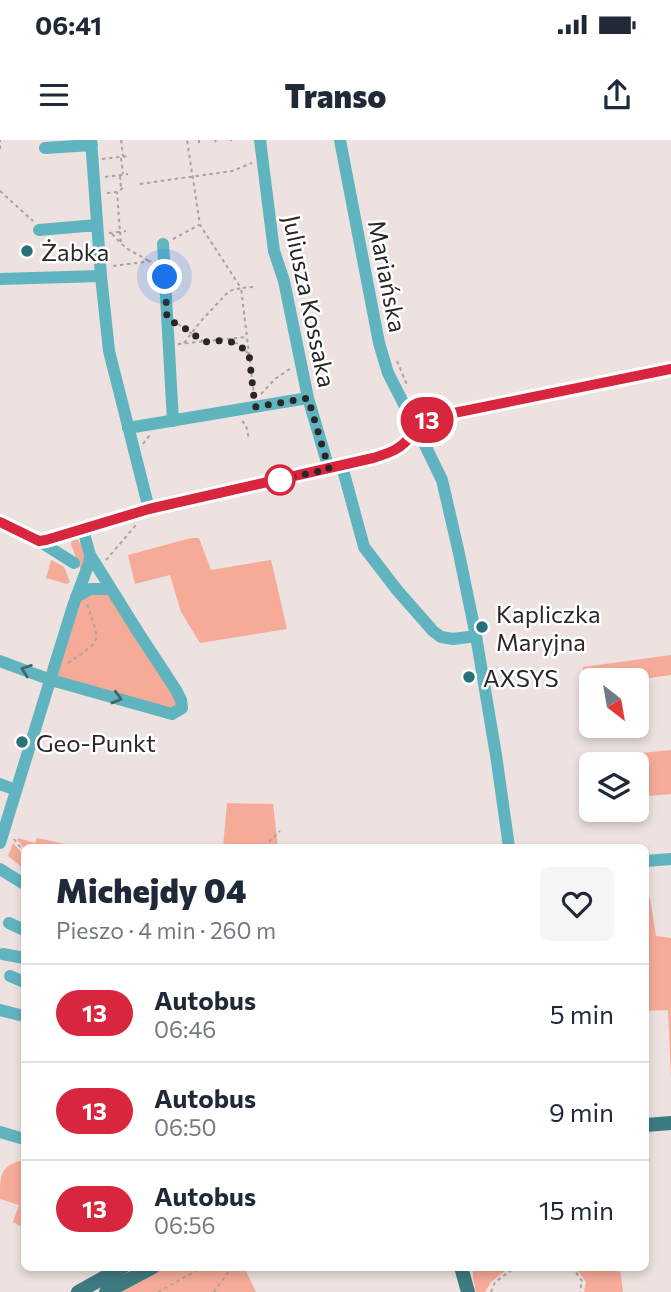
<!DOCTYPE html>
<html lang="pl">
<meta charset="utf-8">
<style>
:root{--surface:#fff;--page:#f6f6f7;--text:#1f2937;--muted:#747a83;--line:#e0e1e3}
body{margin:0;font-family:Commissioner,sans-serif;background:var(--page);color:var(--text);height:100vh;display:flex;flex-direction:column;font-size:26px;white-space:nowrap}
*{box-sizing:border-box;margin:0}
p{font-size:23px;color:var(--muted)}
.icon{flex:none;width:38px;height:38px;fill:none;stroke:currentColor;stroke-width:2;stroke-linecap:round;stroke-linejoin:round}
.map{position:relative;flex:1;overflow:hidden}
.side{position:absolute;left:21px;top:704px;width:628px;height:427px;display:flex;flex-direction:column;background:var(--surface);border-radius:10px;box-shadow:0 4px 10px #0003}
.side>*{flex:none}
.badge{padding:0 14px;border-radius:23px;font-size:24px;line-height:46px}
.needle{width:46px;rotate:149deg}
.controls{position:absolute;left:579px;top:528px;display:grid;gap:14px}
.controls a{display:grid;place-items:center;width:70px;height:70px;border-radius:10px;background:var(--surface);box-shadow:0 4px 10px #0003;font-size:35px}
.you{position:absolute;width:35px;height:35px;margin:-18px;border:5px solid #fff;border-radius:50%;background:#1a73e8;box-shadow:0 0 0 10px #1a73e833}
.map>.badge{position:absolute;translate:-50% -50%;box-shadow:0 0 0 4px #fff}
.round{display:grid;place-items:center;flex:none;width:74px;height:74px;border-radius:10px;background:var(--page)}
.summary{display:flex;align-items:center;justify-content:space-between;height:119px;padding:0 35px}
h1{font-size:33px;font-weight:800;line-height:52px}
ul{padding:0;list-style:none}
li{display:flex;align-items:center;gap:21px;height:98px;padding:0 35px;border-top:2px solid var(--line)}
li div{flex:1}
li b{display:block;font-size:26px}
li em{font-style:normal}
li .badge{min-width:77px;font-weight:700;text-align:center}
.status{display:flex;justify-content:space-between;align-items:center;height:49px;padding:0 35px;background:var(--surface);direction:ltr}
.status svg{height:19px;fill:currentColor}
header{display:flex;justify-content:space-between;align-items:center;height:91px;padding:0 35px;background:var(--surface);font-size:32px;font-weight:800}
.map>svg:first-child{display:block}
</style>
<div class="status"><b>06:41</b><svg viewBox="0 0 49 12"><path d="M0 12V9h3v3zM5 12V6h3v6zM10 12V3h3v9zM15 12V0h3v12zM26 1h20v11H26zM47 4h2v5h-2z"/></svg></div>
<header><svg class="icon" aria-label="menu" viewBox="0 0 24 24"><path d="M4 6h16M4 12h16M4 18h16"/></svg>Transo<svg class="icon" aria-label="share" viewBox="0 0 24 24"><path d="M12 15V3M7 8l5-5 5 5M5 13v7h14v-7"/></svg></header>
<div class="map">
<svg width="671" height="1152" viewBox="0 0 671 1152">
<rect width="100%" height="100%" fill="#ede2df"/>
<path fill="#f6ab98" d="M76 398C85 407 85 419 82 430L80 429 71 404 72 399Z
M191 398H199L211 430 271 420 287 489 200 503 181 472 170 435 135 444 128 415Z
M51 420 64 427 70 442 67 444 46 438Z
M111 449 181 560 172 574 51 540 76 457Z
M671 515V535L628 541H592L591 545 586 546 583 527Z
M671 610V654L637 657V625H592L591 660H587L583 619Z
M227 663 273 664 278 707H223Z
M18 698 35 703 37 698 79 707H24V708L17 700Z
M13 703 24 715V729L8 716Z
M646 758H650L656 796 671 798V937L668 870 646 871Z
M24 1020V1088L13 1082 19 1065 0 1059C0 1035 0 1025 24 1020Z
M163 1127H244L256 1152H117Z
M473 1127H510L491 1142 485 1152H476L473 1138Z
M575 1127H620L623 1152H584L586 1142Z"/>
<g fill="none" stroke-linecap="round" stroke-linejoin="round">
<path stroke="#aca3a1" stroke-width="2" stroke-dasharray="3.5 3.5" stroke-linecap="butt" d="M121 0 123 16
M199 0V3
M215 0 216 2
M231 0V1
M0 9V0
M121 18 123 34
M102 19 129 16
M120 36 121 48
M105 37 128 34
M140 44 232 31 252 23
M0 51 33 81
M107 53 118 52 125 46
M109 93 120 92 117 52
M112 94 126 108 149 121
M173 99 199 85
M121 102 120 92 126 91
M113 126 152 121
M253 147 241 148 254 255
M178 184 204 202
M228 200 238 204 249 214
M184 203 201 181 229 151 241 148 200 85 187 0
M178 204 246 197
M397 221 407 245
M261 254 275 239 291 228
M242 281 246 285 249 299
M143 304 150 295
M106 420 136 385
M68 523C104 498 100 504 87 464
M14 699 24 712
M264 707 280 691
M572 1127 582 1141 580 1152
M158 1152 203 1127
M214 1152 232 1127
M491 1152 495 1142 516 1127"/>
<path stroke="#5fb4c0" stroke-width="12" d="M91 0 101 136 109 211 149 369
M260 0 274 111 284 141 308 258 329 329
M340 0 379 203 388 233 410 276
M45 8 92 5
M39 90 97 85
M163 104 173 281
M0 139 101 136
M425 281 440 275 462 271 671 229
M128 288 308 258
M420 295 442 340 458 409 476 496 496 615 509 707
M342 326 364 407 397 450 433 491 441 497 453 499 476 496
M0 382 39 401 74 423
M39 401 67 395 149 369 373 318C388 313 402 309 411 295
M76 457 90 449H111
M0 521 51 540 172 574 182 568 181 560 176 550 138 492 90 415
M0 644 16 650
M0 703 73 466 89 423 90 415 83 390
M646 721 671 719
M0 729 24 744
M9 783 24 790
M3 814 24 818
M10 836 24 842
M0 870 24 876
M0 992 24 999"/>
<path stroke="#3e7a82" stroke-width="14" d="M646 985 671 983
M461 1127 468 1152
M78 1152 123 1127
M106 1152 153 1127"/>
</g>
<defs><path id="oneway-chevron" d="M-2-3.5L2.5 0L-2 3.5" fill="none" stroke-width="1.6" stroke-linecap="round" stroke-linejoin="round" transform="scale(1.75)"/></defs>
<g stroke="#42666b">
<use href="#oneway-chevron" transform="translate(26 530) rotate(-160)"/>
<use href="#oneway-chevron" transform="translate(117 558) rotate(16)"/>
</g>
<g fill="none" stroke-linecap="round" stroke-linejoin="round">
<defs>
<path id="line" d="M0 382 39 401 46 400 149 369 373 318C389 313 402 309 411 295 418 297 423 295 426 288L425 281 434 277 671 229"/>
</defs>
<use href="#line" stroke="#fff" stroke-width="16"/>
<use href="#line" stroke="#d7263d" stroke-width="10"/>
<path stroke="#2a2625" stroke-width="7" stroke-dasharray="0 12.6" d="M165 137 167 179 183 187 204 202C225 200 233 198 249 214L255 267 308 258 329 329 280 340"/>
</g>
<g fill="#28717b" stroke="#fff" stroke-width="2.5">
<circle cx="27" cy="111" r="7"/>
<circle cx="482" cy="487" r="7"/>
<circle cx="469" cy="537" r="7"/>
<circle cx="22" cy="602" r="7"/>
</g>
<circle fill="#fff" stroke="#d7263d" stroke-width="3.5" cx="280" cy="340" r="14"/>
<g text-anchor="middle" dominant-baseline="central" stroke-width="5" stroke-linejoin="round" paint-order="stroke">
<g font-size="24" fill="#2a2625" stroke="#fff" text-anchor="start">
<text x="41" y="111">Żabka</text>
<text x="496" y="473">Kapliczka<tspan x="496" dy="28">Maryjna</tspan></text>
<text x="483" y="537">AXSYS</text>
<text x="36" y="602">Geo-Punkt</text>
</g>
<g font-size="24" fill="#2a2625" stroke="#fff">
<text transform="translate(388 136) rotate(79)">Mariańska</text>
<text transform="translate(310 161) rotate(78)">Juliusza Kossaka</text>
</g>
</g>
</svg>
<div class="controls">
<a><svg class="needle" viewBox="-14 -14 28 28"><path d="M0-13l5 13h-10z" fill="#e53935"/><path d="M0 13l5-13h-10z" fill="#747a83"/></svg></a>
<a><svg class="icon" aria-label="layers" viewBox="0 0 24 24"><path d="M12 4l9 5-9 5-9-5zM3 14l9 5 9-5"/></svg></a>
</div>
<div class="you" style="left:165px;top:137px"></div>
<b class="badge" style="left:427px;top:280px;background:#d7263d;color:#fff">13</b>
<section class="side">
<div class="summary"><div><h1>Michejdy 04</h1><p>Pieszo · 4 min · 260 m</p></div><a class="round"><svg class="icon" aria-label="heart" viewBox="0 0 24 24"><path d="M12 20l-8-8c-3-5 5-10 8-4 3-6 11-1 8 4z"/></svg></a></div>
<ul>
<li><span class="badge" style="background:#d7263d;color:#fff">13</span><div><b>Autobus</b><p>06:46</p></div><em>5 min</em></li>
<li><span class="badge" style="background:#d7263d;color:#fff">13</span><div><b>Autobus</b><p>06:50</p></div><em>9 min</em></li>
<li><span class="badge" style="background:#d7263d;color:#fff">13</span><div><b>Autobus</b><p>06:56</p></div><em>15 min</em></li>
</ul>
</section>
</div>
